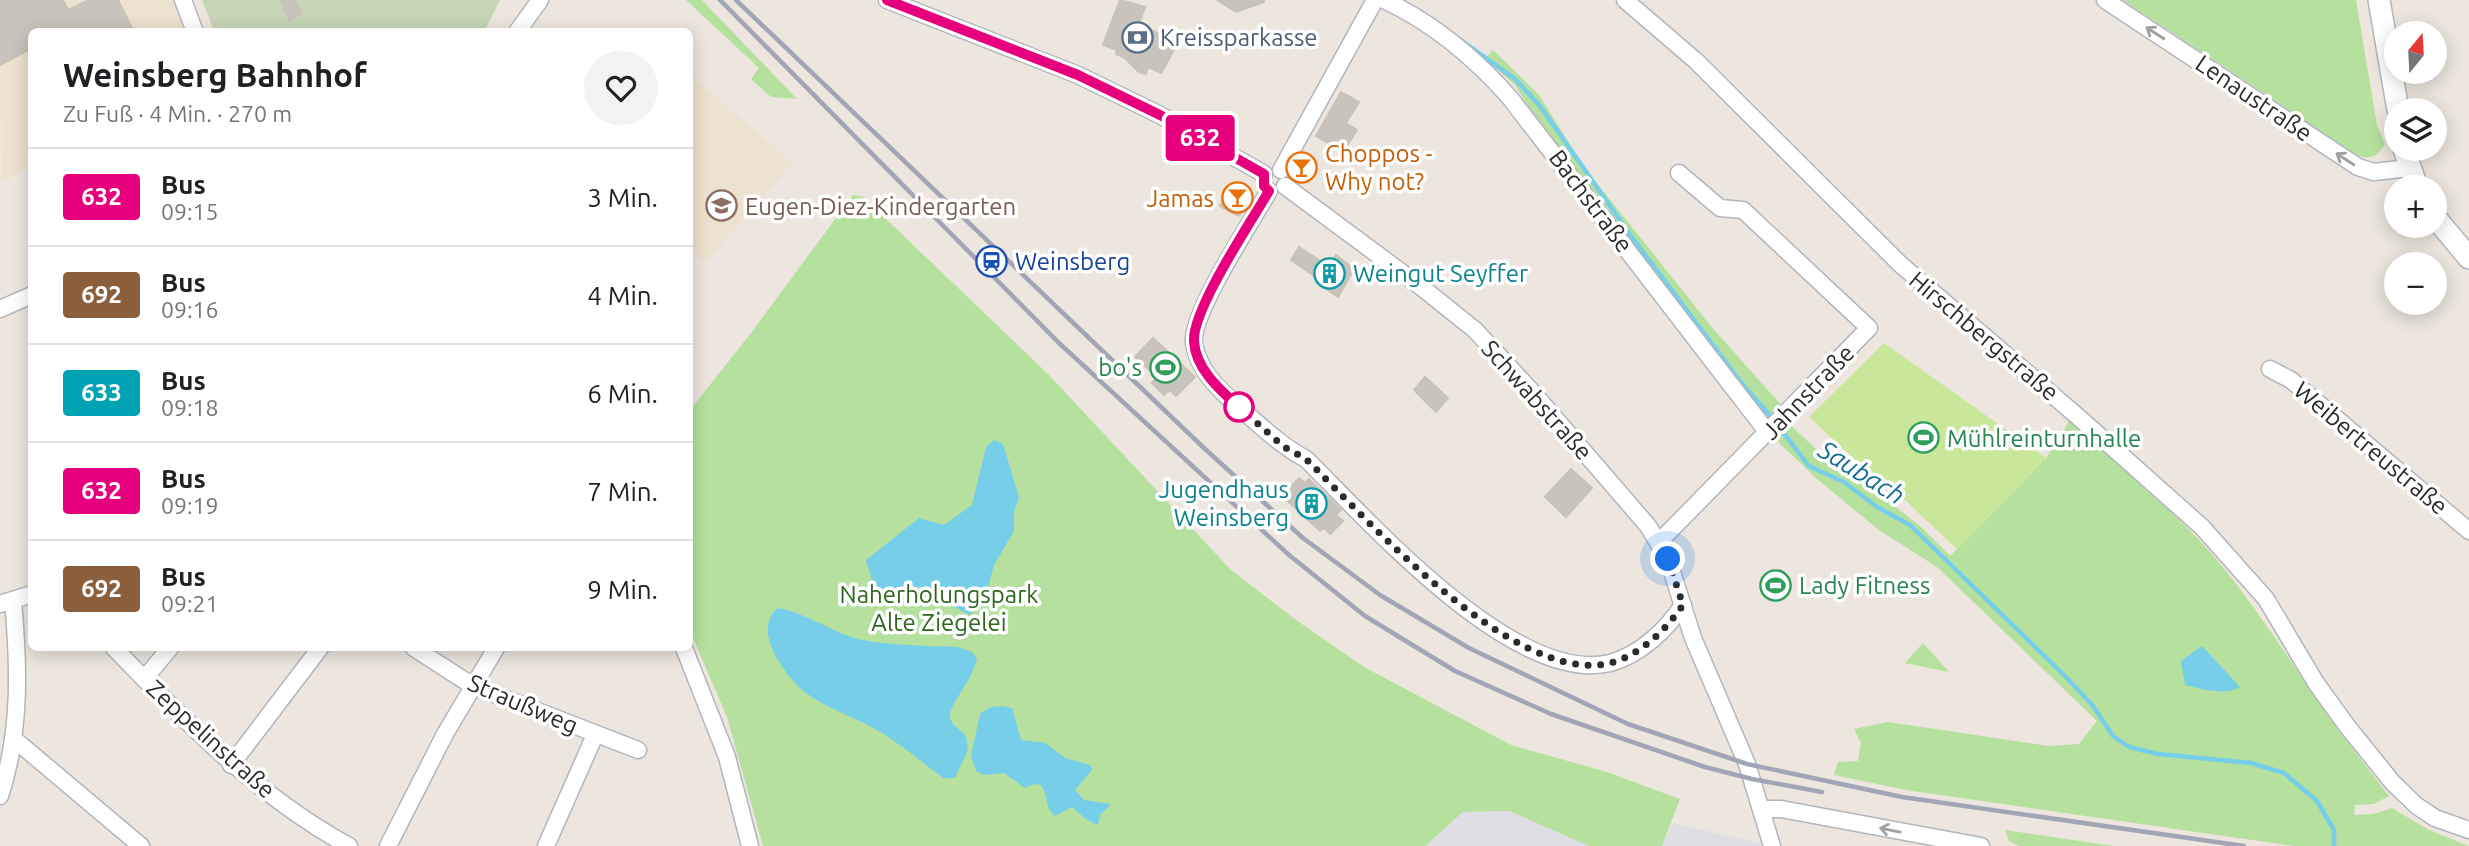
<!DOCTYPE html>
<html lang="de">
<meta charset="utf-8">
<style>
:root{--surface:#fff;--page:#f2f2f2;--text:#202124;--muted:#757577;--line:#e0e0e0}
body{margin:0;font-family:Ubuntu,sans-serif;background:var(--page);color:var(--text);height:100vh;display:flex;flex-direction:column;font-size:26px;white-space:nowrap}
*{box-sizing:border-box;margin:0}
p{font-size:23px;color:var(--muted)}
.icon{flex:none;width:38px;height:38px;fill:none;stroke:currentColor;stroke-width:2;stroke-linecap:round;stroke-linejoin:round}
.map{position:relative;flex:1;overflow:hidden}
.side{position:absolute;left:28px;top:28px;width:665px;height:623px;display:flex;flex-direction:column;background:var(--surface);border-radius:10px;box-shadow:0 4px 18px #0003}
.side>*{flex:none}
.badge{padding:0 14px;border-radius:5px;font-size:24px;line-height:46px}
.needle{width:46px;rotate:18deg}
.buttons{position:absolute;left:2384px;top:21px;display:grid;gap:14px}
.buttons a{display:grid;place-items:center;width:63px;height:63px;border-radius:50%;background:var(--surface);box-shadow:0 4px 18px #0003;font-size:35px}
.you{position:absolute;width:35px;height:35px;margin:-18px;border:5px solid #fff;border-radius:50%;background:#1a73e8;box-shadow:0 0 0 10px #1a73e833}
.map>.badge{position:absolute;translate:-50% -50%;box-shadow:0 0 0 4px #fff}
.round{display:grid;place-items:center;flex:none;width:74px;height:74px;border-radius:37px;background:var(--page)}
.summary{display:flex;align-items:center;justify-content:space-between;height:119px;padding:0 35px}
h1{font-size:33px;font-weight:600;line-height:52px}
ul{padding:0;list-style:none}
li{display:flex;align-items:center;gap:21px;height:98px;padding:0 35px;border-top:2px solid var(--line)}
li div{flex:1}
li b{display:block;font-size:26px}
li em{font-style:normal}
li .badge{min-width:77px;font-weight:700;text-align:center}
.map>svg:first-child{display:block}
</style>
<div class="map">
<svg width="2469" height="846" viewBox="0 0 2469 846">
<rect width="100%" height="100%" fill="#ece6de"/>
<path fill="#e0dee5" d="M1509 811 1589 846H1425L1463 812Z
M1673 823 1762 844V846H1662Z"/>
<path fill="#ede2cf" d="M0 0H179L191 31 32 32 31 167 2 182Z
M690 75 793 163 705 263 690 249Z"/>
<path fill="#b6e09e" d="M686 0H702L797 99 771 97 751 79 759 68Z
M2123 0H2356L2377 125 2385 144C2377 157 2372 159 2358 156Z
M1493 50 1539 95 1584 167 1710 325 1782 406 1766 420 1537 121 1515 85 1485 59Z
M853 195 863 197 1049 375 1231 570 1296 620 1364 667 1511 745 1607 772 1680 799 1662 846H1589L1509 811 1463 812 1425 846H763L727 717 690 631V410L751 333Z
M2071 418 2145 483 2142 487C2218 547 2262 619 2315 697 2338 731 2364 763 2389 796L2374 804 2355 805 2354 815 2373 814 2392 808 2429 830 2469 846H2294L1906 790 1834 775 1838 762 1858 761 1861 743 1854 729 1888 722 2049 746 2079 744 2097 721 1937 567 1879 530 1816 478 1776 440 1790 425 1840 471 1887 500 1921 527 1950 556 2046 458Z
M1923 643 1949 672 1905 663Z
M2005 830 2114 846H2019L2009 841Z"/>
<path fill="#c6d5b6" d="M202 0H500L484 32 214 31Z"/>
<path fill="#c9e79a" d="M1884 343 2046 458 1957 549 1891 487 1863 467 1809 417Z"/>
<path fill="#77cee9" d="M994 440 1003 444 1019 497 1014 512V531L994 565 985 598 970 615 946 603 948 592 919 587 876 595 866 560 919 518 944 525 972 505 986 447Z
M778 608C805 613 827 629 854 638 877 645 931 646 957 647L972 652 977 659C970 683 957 694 949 715L952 723 966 736 968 750 955 778H943C923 763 903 746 882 733 858 718 829 710 806 693 786 677 750 630 778 608Z
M2202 646 2240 687C2225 696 2201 689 2185 685L2181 661Z
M1002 706 1012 708 1021 740 1045 743 1065 758 1090 765 1092 770 1075 790 1084 800 1111 804 1100 815 1098 825 1087 820 1072 807 1055 816C1044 807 1049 797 1041 785L1035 784 1025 788 1004 773 985 775 976 771 971 756 980 714 991 707Z"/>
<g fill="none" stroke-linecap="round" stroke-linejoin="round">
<path stroke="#77cee9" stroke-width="4.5" d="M1458 38 1515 79 1540 106 1631 236 1743 385 1774 420
M1779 427 1809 466 1844 482 1877 507 1910 525 2065 676 2093 706 2113 736 2129 747 2158 754 2251 763 2284 773 2317 801 2334 830V846"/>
</g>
<path fill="#c8c4bd" stroke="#c8c2b8" stroke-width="2" d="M0 0H63L68 10 89 0H118L134 32H32V48L0 65Z
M280 0H295L302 13 290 20Z
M1120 0 1145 7 1139 24 1178 43 1161 73 1148 67 1146 74 1139 72 1125 58 1116 54 1117 50 1103 45Z
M1217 0H1264V2L1236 12Z
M1341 92 1359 102 1346 123 1357 130 1343 152 1316 136Z
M1233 184 1251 195 1239 216 1220 206Z
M1299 247 1328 266 1336 255 1354 269 1338 297 1321 285 1323 282 1291 260Z
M1153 338 1195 377 1176 396 1170 390 1164 395 1152 383 1157 377 1135 357Z
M1425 377 1448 398 1436 412 1414 390Z
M1571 469 1592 488 1566 517 1545 497Z
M1299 478 1305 483 1309 479 1341 510 1336 515 1343 521 1330 534 1324 528 1320 531 1282 496Z"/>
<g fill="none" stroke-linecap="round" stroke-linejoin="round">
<defs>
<path id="street" d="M183 0 195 32
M887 0 1078 75 1160 115 1264 174
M1384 0C1433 23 1475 58 1510 98L1768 433
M1625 0 1696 61 1900 264 2076 415 2202 527 2266 599 2316 683 2347 726 2393 783 2417 806 2435 818 2469 830
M2105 0 2358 167 2374 172 2409 168
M517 32 540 0
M1281 170 1375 0
M1285 186 1420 286 1475 330 1535 395 1648 526 1668 559 1693 638 1747 764 1772 846
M1269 191C1253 219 1190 315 1194 343 1198 370 1219 390 1239 407 1261 426 1280 445 1306 459 1368 520 1514 686 1610 663 1640 655 1666 630 1683 605
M0 309 32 295
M2270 369 2291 380 2469 531
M1659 542 1869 328 1743 210 1720 208 1679 173
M0 604 32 594
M114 648C186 722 257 796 349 846
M414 648 473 686 638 750
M684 648 727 757 750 846
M144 679 170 648
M14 739 141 846
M231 765 320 648
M0 796C21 732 19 666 13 601
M1763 809H1781L1981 846
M388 846 445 734 496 648
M546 846 595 735"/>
<path id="secondary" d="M2379 0 2398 110
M2404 149 2417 187
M2434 216 2469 258"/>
</defs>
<use href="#street" stroke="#b2b5be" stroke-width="19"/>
<use href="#secondary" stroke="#b2b5be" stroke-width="24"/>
<use href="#street" stroke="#fff" stroke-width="16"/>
<use href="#secondary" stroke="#fff" stroke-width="21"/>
<path stroke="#a1a5b5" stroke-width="4.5" d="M720 0 1059 343 1289 555 1365 616 1455 671 1551 714 1705 767 1752 779 1822 792
M736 0 1205 449 1303 538 1380 595 1469 648 1628 724 1747 764 1902 797 2244 846"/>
</g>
<defs><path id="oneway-shaft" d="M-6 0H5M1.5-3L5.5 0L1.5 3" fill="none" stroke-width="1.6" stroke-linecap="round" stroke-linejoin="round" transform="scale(1.75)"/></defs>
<g stroke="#a0a0a0">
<use href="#oneway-shaft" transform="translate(2155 33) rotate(-147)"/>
<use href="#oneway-shaft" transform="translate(2345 159) rotate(-147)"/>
<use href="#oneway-shaft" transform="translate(1890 830) rotate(-169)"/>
</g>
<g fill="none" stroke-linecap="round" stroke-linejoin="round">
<defs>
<path id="line" d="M887 0 1078 75 1160 115 1264 174V186L1269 191C1252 220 1192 310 1194 341 1195 368 1220 390 1239 407"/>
</defs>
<use href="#line" stroke="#fff" stroke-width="16"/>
<use href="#line" stroke="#e6007e" stroke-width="10"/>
<path stroke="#2b2b2b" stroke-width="7" stroke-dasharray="0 12.6" d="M1239 407 1284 447 1306 459C1368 520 1514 686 1610 663 1640 655 1666 630 1683 605L1668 559"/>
</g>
<defs>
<symbol id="bank-ring" viewBox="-11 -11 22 22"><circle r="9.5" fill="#fff" stroke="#5c6f8a" stroke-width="1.5"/><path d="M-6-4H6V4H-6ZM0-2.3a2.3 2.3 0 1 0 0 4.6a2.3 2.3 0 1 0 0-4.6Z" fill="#5c6f8a"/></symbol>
<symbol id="bar-ring" viewBox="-11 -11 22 22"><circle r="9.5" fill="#fff" stroke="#e8710a" stroke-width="1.5"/><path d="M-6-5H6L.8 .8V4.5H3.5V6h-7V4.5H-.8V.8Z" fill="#e8710a"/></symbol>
<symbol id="school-ring" viewBox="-11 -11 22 22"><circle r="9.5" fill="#fff" stroke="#8d6e63" stroke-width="1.5"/><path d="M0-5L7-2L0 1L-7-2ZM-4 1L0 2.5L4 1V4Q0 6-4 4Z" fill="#8d6e63"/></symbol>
<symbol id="station-ring" viewBox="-11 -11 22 22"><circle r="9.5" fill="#fff" stroke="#1a4fb4" stroke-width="1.5"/><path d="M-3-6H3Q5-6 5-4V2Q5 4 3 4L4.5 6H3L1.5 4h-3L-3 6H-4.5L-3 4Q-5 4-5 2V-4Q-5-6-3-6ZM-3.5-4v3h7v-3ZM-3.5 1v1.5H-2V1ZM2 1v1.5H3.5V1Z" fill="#1a4fb4"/></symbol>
<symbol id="building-ring" viewBox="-11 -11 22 22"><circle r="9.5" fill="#fff" stroke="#0f9aa8" stroke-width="1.5"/><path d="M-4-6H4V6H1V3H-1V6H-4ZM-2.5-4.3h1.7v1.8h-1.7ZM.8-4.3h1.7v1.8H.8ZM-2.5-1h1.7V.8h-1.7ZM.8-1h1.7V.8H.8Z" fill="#0f9aa8"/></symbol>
<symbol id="stadium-ring" viewBox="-11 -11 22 22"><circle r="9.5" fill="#fff" stroke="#2e9e5b" stroke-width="1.5"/><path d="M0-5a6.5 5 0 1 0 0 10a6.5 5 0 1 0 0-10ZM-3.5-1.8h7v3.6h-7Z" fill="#2e9e5b"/></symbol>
</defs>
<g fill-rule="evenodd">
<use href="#bank-ring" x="1120" y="20" width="35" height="35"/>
<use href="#bar-ring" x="1284" y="150" width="35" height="35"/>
<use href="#bar-ring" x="1220" y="180" width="35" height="35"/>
<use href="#school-ring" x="704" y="188" width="35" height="35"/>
<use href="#station-ring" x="974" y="244" width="35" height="35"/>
<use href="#building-ring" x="1312" y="256" width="35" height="35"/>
<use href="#stadium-ring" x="1148" y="350" width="35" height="35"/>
<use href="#stadium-ring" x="1906" y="420" width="35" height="35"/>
<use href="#building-ring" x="1294" y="486" width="35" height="35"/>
<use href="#stadium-ring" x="1758" y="568" width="35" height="35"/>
</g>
<circle fill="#fff" stroke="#e6007e" stroke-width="3.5" cx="1239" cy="407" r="14"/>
<g text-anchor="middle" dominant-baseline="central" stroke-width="7" stroke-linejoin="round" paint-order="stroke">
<g font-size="24" fill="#4e5e75" stroke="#fff" text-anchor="start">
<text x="1160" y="37">Kreissparkasse</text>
</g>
<g font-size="24" fill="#2b2b2b" stroke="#fff">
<text transform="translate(2254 98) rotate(34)">Lenaustraße</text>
<text transform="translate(1591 201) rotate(53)">Bachstraße</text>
<text transform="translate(1984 336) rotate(40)">Hirschbergstraße</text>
<text transform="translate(1808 392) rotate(-46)">Jahnstraße</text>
<text transform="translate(1537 400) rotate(48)">Schwabstraße</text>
<text transform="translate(2371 448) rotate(40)">Weibertreustraße</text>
<text transform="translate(523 704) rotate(23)">Straußweg</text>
<text transform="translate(211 739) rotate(42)">Zeppelinstraße</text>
</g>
<g font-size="24" fill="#c56008" stroke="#fff" text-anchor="start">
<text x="1325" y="153">Choppos -<tspan x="1325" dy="28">Why not?</tspan></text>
<text x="1214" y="198" text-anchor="end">Jamas</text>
</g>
<g font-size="24" fill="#785e54" stroke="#fff" text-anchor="start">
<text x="745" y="206">Eugen-Diez-Kindergarten</text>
</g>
<g font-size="24" fill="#164399" stroke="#fff" text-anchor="start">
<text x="1015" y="261">Weinsberg</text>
</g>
<g font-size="24" fill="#0d838f" stroke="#fff" text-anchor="start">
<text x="1353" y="273">Weingut Seyffer</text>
<text x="1289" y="489" text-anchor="end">Jugendhaus<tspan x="1289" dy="28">Weinsberg</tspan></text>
</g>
<g font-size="24" fill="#27864d" stroke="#fff" text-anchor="start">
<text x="1142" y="367" text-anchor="end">bo's</text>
<text x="1947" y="438">Mühlreinturnhalle</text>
<text x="1799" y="585">Lady Fitness</text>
</g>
<g font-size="24" fill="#2f661e" stroke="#fff">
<text x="939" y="594">Naherholungspark<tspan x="939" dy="28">Alte Ziegelei</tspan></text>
</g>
<g font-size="26" font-style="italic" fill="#146e97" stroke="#fff">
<text transform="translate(1862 472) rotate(32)">Saubach</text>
</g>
</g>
</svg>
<div class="buttons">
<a><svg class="needle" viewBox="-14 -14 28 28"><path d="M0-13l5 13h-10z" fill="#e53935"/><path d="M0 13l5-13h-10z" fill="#757577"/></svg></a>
<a><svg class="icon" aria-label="layers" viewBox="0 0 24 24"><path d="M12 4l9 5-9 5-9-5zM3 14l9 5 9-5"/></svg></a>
<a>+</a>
<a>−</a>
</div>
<div class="you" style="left:1668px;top:559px"></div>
<b class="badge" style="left:1200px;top:138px;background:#e6007e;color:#fff">632</b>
<section class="side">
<div class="summary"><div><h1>Weinsberg Bahnhof</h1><p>Zu Fuß · 4 Min. · 270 m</p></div><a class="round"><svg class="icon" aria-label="heart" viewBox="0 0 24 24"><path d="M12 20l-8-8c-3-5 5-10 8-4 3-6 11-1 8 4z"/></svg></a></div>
<ul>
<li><span class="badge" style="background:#e6007e;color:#fff">632</span><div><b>Bus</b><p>09:15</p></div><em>3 Min.</em></li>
<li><span class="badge" style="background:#8b5e3c;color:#fff">692</span><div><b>Bus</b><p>09:16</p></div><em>4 Min.</em></li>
<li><span class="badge" style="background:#00a3b4;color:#fff">633</span><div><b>Bus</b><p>09:18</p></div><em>6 Min.</em></li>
<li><span class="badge" style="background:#e6007e;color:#fff">632</span><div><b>Bus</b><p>09:19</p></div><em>7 Min.</em></li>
<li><span class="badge" style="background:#8b5e3c;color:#fff">692</span><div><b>Bus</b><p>09:21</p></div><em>9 Min.</em></li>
</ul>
</section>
</div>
